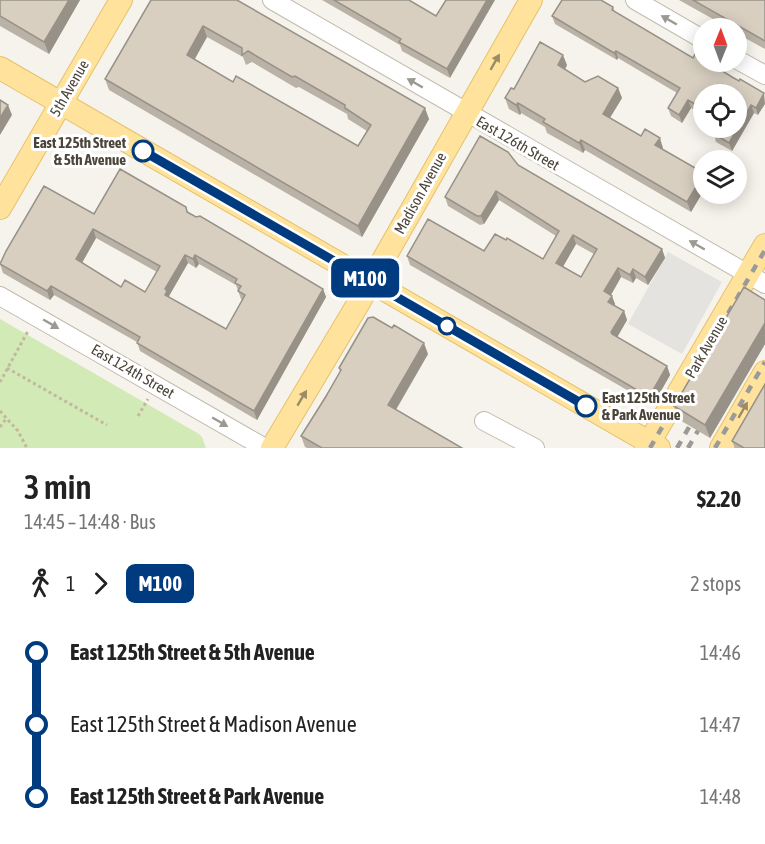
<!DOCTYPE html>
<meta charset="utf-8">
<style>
:root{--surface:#fff;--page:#f6f6f6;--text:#222;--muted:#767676}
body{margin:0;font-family:"Asap Condensed",sans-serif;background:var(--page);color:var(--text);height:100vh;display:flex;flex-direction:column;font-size:22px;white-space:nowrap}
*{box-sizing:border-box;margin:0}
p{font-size:20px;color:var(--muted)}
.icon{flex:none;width:33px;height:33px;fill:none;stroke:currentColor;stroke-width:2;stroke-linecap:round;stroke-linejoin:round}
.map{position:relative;height:448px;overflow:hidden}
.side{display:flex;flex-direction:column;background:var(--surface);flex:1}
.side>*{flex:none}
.badge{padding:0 12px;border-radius:9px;font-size:21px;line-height:39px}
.needle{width:39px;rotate:1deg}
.tools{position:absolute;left:693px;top:18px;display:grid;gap:12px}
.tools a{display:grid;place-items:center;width:54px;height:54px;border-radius:50%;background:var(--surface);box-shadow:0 3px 15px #0003;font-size:30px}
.map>.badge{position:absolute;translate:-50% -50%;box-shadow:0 0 0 3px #fff}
.legs{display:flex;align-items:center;gap:9px;height:66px;padding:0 24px;font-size:20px}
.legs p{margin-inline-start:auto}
.head{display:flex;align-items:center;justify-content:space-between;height:102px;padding:0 24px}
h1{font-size:33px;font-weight:600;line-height:45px}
ul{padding:0 24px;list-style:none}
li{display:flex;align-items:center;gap:21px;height:72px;font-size:22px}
li i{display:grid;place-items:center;width:9px;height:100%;margin:0 8px;background:currentColor}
li i::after{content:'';width:15px;height:15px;margin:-8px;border:4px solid;border-radius:50%;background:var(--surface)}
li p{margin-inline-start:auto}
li:first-child i{background:linear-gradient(#0000 50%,currentColor 0)}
li:last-child i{background:linear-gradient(currentColor 50%,#0000 0)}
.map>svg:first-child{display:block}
</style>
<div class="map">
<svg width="765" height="448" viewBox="0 0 765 448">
<rect width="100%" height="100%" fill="#f6f3ec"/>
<path fill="#d2eab5" d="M0 319 199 434 202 437 206 448H0Z"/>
<path fill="#e5e3e0" d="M668 252 722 282 682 354 628 324Z"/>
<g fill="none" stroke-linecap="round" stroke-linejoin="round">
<defs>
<path id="minor" d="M272 0 765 284
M635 0 704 40
M736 59 765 75
M0 296 265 448
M484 421 535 448"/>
<path id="major" d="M0 68 659 448
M0 208 121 0
M272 448 358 304 531 0
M646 448 765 245
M721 448 765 372"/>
</defs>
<use href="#minor" stroke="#c2bbae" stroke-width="20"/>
<use href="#major" stroke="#e6c16a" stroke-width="24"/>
<path stroke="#c4b79f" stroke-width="3" stroke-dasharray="3 3" stroke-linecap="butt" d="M7 368 107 425
M0 382 28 331
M0 411 18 431 27 448
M138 416 148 399
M0 427 6 419"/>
<use href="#minor" stroke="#fff" stroke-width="18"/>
<use href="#major" stroke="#ffe39c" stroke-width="22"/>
<path stroke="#9a9a9a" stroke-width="4.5" stroke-dasharray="8 8" stroke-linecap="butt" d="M712 341 765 250
M650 448 682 393
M677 448 699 410
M688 448 706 417
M715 448 765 362"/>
</g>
<path fill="#bab2a6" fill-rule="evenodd" d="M0 0H80L49 54 0 26Z
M151 0 429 119 362 237 109 90 105 79ZM207 37 243 57 246 65 252 62 296 88 299 87 347 114 348 119 367 131 358 146 233 82 194 59Z
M322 0H409L436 16 450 78 402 51 400 45Z
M679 0H765V49L736 33V28H729Z
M613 7 615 12 693 58 764 93 758 115 754 113 732 151 716 142 714 134 736 128 704 94V115L691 108 682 123 671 116 668 108 677 93 618 58 617 60 555 24 552 16Z
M567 65 565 70 585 82 618 88 622 98 610 118 663 148V149L704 173V190L691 212 585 150 583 153 547 133 545 127 521 113 520 115 509 109 505 98Z
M518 165 662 249 665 258 648 285 636 278 633 283 621 277 611 295 615 304V306L624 311 627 320 617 337 667 366 670 375 653 405 410 265 407 256 484 251 543 259 556 236 499 200 484 224 480 225 448 206 445 197ZM576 244 594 254 581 277 563 266Z
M186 207 188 212 323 289 326 297 257 420 140 351 137 342 54 295 50 300 3 273 0 264 94 214ZM96 238 157 272 145 292 121 287 82 263ZM188 263 196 268 199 264 236 285 241 299 242 300 226 329 169 297V296Z
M765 300V344L710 438 678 419 674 406Z
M428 354 396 410 462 448H307L305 447 301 436 340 372 339 368Z
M732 441 765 448H735Z"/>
<path fill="#979187" d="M69 0H80L49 54 44 42Z
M487 0H495L450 78 447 69Z
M203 26 207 37 191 66 187 55Z
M616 51 618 58 617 60 614 53Z
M563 55 567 65 561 76 558 65Z
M618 88 622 98 606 124 603 114Z
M764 93 765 104 758 115 756 108Z
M688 100 691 108 682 123 679 115Z
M518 103 521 113 520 115 516 105Z
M8 105 12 115 0 135V118Z
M751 105 754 113 732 151 729 143Z
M425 108 429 119 362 237 358 226Z
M660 138 663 148 659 155 655 145Z
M581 140 585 150 583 153 579 143Z
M704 173V190L691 212 687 202Z
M496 191 499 200 484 224 481 216Z
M93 229 96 238 79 268 76 259Z
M573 235 576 244 560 272 556 263Z
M662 249 665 258 648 285 645 277Z
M185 255 188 263 169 296 170 299 165 295V289Z
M195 255 199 264 196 268 193 259Z
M618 268 621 277 608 300 604 291Z
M633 269 636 278 633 283 630 275Z
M51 286 54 295 50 300 47 291Z
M323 289 326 297 257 420 254 411Z
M612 296 615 304 612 311 608 302Z
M624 311 627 320 615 341 611 332Z
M765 323V344L710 438 705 425Z
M424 343 428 354 392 416 388 405Z
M667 366 670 375 653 405 649 397Z"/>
<path fill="#d8cfc1" stroke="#979187" stroke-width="1.5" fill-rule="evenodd" d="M0 0H69L44 42 0 16Z
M151 0H237L425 108 358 226 105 79ZM203 26 242 48V55L248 51 292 77 295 76 345 105V108L371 125 358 146 236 76 233 82 187 55Z
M334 0H409L436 16 446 0H487L447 69 399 42 401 39Z
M562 0H601L613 7 612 10 693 58 695 54 704 59V62H708L732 77 739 81 740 79 764 93 756 108 751 105 729 143 714 134 718 128H736V94H704V109L688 100 679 115 668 108 680 88 616 51 614 53 552 16Z
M693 0H765V41Z
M540 42 563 55 558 65 585 82 598 76 618 88 603 114 641 136 645 129 660 138 655 145 704 173 687 202 581 140 579 143 543 122 545 119 518 103 516 105 505 98 511 88 514 89Z
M0 100 8 105 0 118Z
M480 136 508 152 518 165 662 249 645 277 633 269 630 275 618 268 604 291 612 296 608 302 624 311 611 332 612 334 667 366 649 397 407 256 428 219 484 251 495 234 506 240 507 238 543 259 559 231 496 191 481 216H477L445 197ZM573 235 597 249 581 277 556 263Z
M120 169 186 207 187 212 196 217 200 216 323 289 254 411 137 343 140 337 51 286 47 291 0 264 6 251 44 186 94 214ZM93 229 160 266 145 292 125 280 121 287 76 259ZM185 255 193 259 195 255 237 279 235 283 241 286 238 291 245 295 226 329 165 295 167 291 165 289Z
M744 287 765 300V323L705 425 674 406Z
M373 317 392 328 394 325 424 343 388 405 462 448H322L301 436 325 398 341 370 339 368 368 318Z
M765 384V448H744L732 441Z"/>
<defs><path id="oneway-solid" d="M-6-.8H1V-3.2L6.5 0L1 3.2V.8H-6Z" transform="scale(1.5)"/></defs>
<g fill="#9c9892">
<use href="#oneway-solid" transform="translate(669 20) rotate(-150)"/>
<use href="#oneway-solid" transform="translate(415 83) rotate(-150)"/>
<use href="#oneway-solid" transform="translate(697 245) rotate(-150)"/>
<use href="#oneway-solid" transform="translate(51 324) rotate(30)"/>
<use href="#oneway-solid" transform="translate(220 422) rotate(30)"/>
</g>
<g fill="#9c8c66">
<use href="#oneway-solid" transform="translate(495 62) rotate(-60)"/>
<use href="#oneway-solid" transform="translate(302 398) rotate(-59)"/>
<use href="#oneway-solid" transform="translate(743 410) rotate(-60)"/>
</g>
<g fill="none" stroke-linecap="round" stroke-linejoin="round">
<defs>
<path id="line-1" d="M143 151 586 406"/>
</defs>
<use href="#line-1" stroke="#fff" stroke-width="14"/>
<use href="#line-1" stroke="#003b80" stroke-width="9"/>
</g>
<g fill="#fff" stroke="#003b80" stroke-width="3">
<circle cx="143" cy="151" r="10"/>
<circle cx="447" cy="326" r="8"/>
<circle cx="586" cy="406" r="10"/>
</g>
<g text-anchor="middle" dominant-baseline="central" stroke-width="6" stroke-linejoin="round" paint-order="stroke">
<g font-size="15" fill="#4b4439" stroke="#fff">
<text transform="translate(69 88) rotate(-60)">5th Avenue</text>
<text transform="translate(518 143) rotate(30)">East 126th Street</text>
<text transform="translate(420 193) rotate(-61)">Madison Avenue</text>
<text transform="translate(706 347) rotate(-60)">Park Avenue</text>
<text transform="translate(133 371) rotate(30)">East 124th Street</text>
</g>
<g font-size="15" font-weight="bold" fill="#4b4439" stroke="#fff" text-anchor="end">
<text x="126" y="142">East 125th Street<tspan x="126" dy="17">&amp; 5th Avenue</tspan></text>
<text x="602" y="397" text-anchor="start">East 125th Street<tspan x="602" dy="17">&amp; Park Avenue</tspan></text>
</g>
</g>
</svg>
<div class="tools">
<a><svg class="needle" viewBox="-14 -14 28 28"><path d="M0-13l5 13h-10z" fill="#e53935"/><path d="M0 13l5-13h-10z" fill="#767676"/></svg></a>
<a><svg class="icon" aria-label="locate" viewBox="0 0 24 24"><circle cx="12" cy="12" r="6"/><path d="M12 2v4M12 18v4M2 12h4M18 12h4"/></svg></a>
<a><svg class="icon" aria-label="layers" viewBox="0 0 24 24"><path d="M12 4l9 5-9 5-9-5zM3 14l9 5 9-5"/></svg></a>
</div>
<b class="badge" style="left:365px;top:278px;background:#003b80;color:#fff">M100</b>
</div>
<section class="side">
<div class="head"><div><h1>3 min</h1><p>14:45 – 14:48 · Bus</p></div><b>$2.20</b></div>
<div class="legs"><svg class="icon" aria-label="walk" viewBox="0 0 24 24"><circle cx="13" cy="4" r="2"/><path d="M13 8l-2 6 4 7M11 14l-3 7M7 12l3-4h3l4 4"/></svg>1<svg class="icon" aria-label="forward" viewBox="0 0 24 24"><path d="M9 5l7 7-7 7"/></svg><b class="badge" style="background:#003b80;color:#fff">M100</b><p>2 stops</p></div>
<ul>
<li><i style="color:#003b80"></i><b>East 125th Street &amp; 5th Avenue</b><p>14:46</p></li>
<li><i style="color:#003b80"></i><span>East 125th Street &amp; Madison Avenue</span><p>14:47</p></li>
<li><i style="color:#003b80"></i><b>East 125th Street &amp; Park Avenue</b><p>14:48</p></li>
</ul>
</section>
